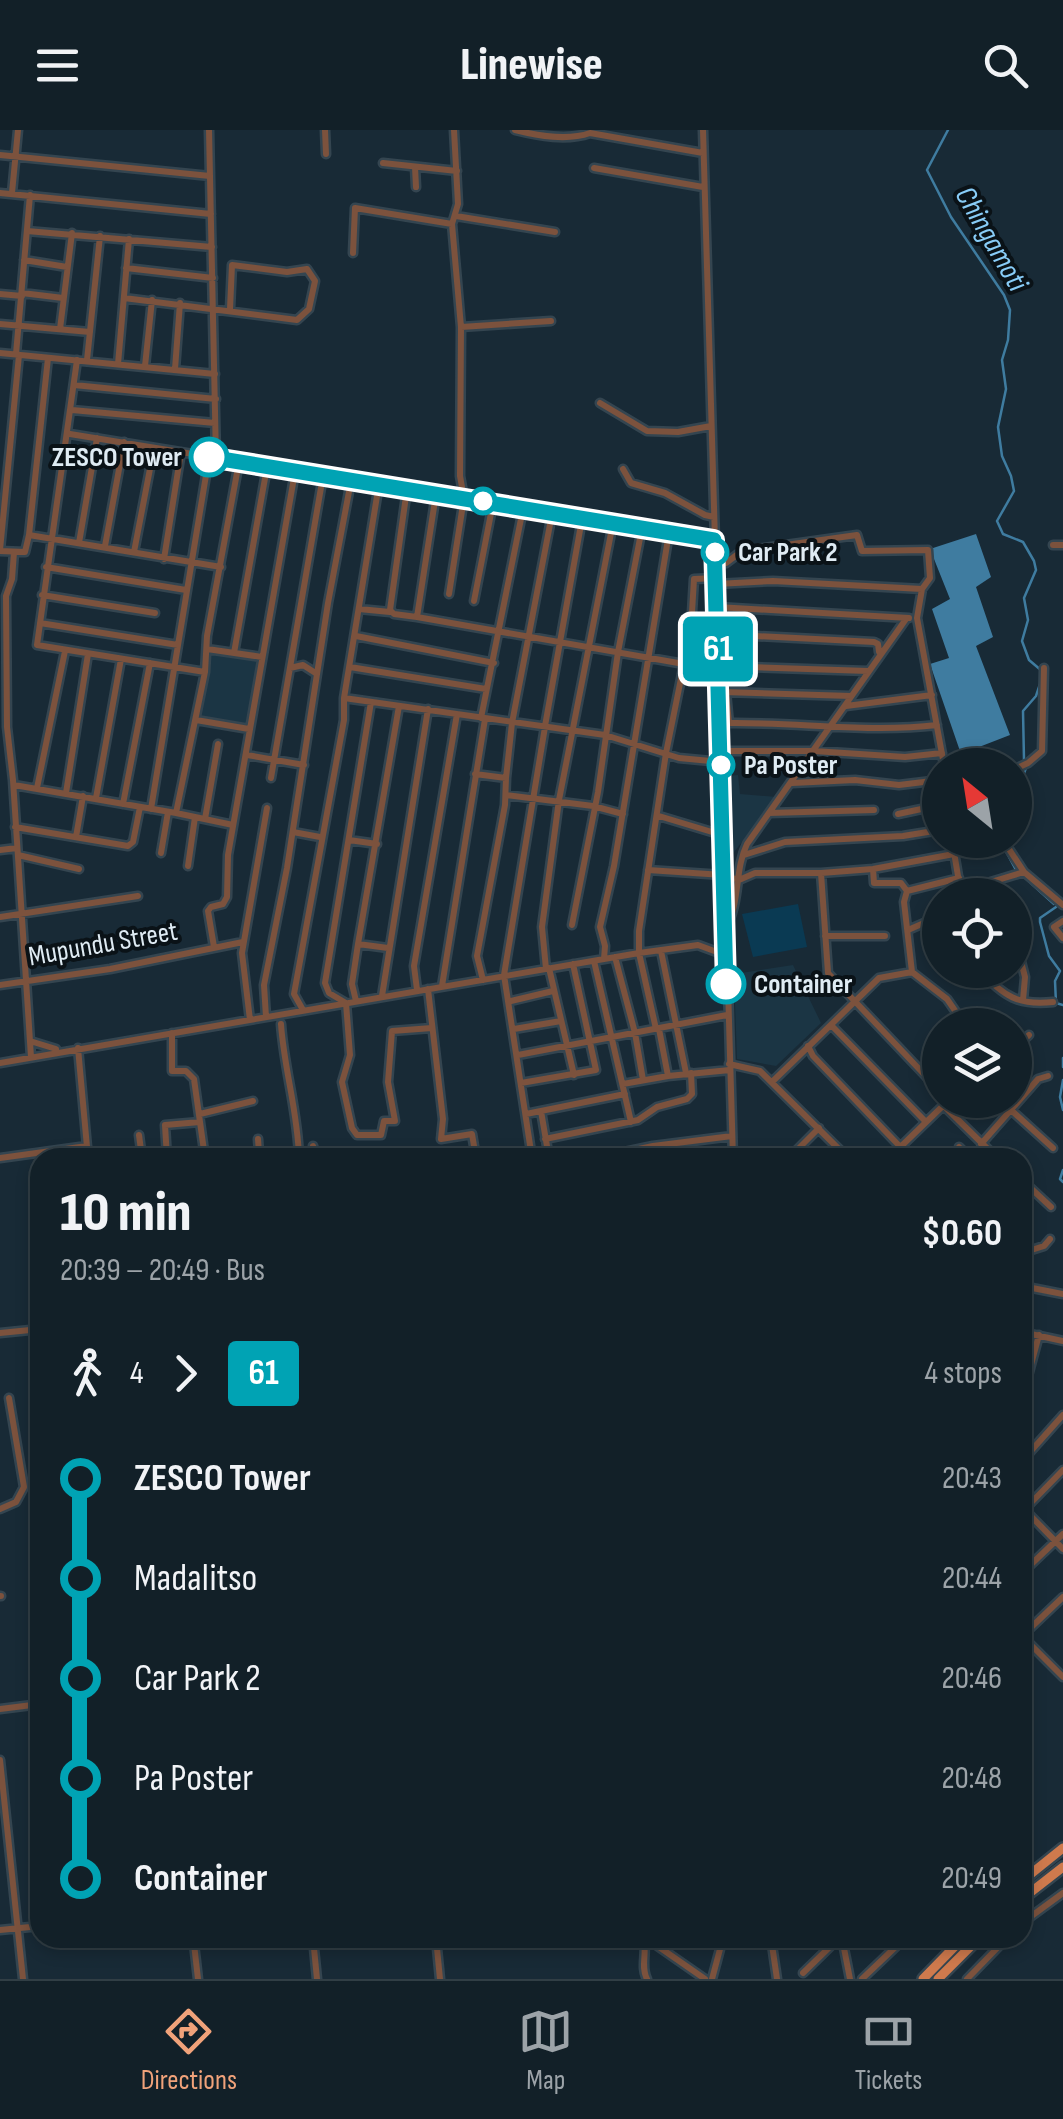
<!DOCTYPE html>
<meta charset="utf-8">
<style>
:root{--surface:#122028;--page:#1f2d34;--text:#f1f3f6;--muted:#9ca3a8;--line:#313e45;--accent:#f0a27a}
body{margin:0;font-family:"Sofia Sans Condensed",sans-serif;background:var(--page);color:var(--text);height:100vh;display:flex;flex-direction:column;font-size:38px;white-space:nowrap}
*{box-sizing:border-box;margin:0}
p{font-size:32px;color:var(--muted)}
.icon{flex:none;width:55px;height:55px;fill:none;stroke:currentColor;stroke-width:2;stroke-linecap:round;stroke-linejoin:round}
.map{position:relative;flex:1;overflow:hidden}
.side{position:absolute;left:30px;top:1018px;width:1002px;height:800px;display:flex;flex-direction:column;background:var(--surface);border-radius:30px;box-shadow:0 5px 15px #0003,0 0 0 2px var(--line)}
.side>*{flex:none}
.badge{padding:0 20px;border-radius:8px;font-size:35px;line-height:65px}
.needle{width:65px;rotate:330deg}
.tools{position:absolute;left:922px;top:618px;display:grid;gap:20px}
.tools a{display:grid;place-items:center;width:110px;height:110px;border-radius:50%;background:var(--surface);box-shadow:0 5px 15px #0003,0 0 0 2px var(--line);font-size:50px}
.map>.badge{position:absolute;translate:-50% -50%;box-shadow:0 0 0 5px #fff}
.legs{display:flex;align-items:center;gap:15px;height:110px;padding:0 30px;font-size:32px}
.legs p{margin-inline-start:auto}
.summary{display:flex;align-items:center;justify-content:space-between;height:170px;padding:0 30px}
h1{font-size:55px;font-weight:800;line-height:75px}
ul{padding:0 30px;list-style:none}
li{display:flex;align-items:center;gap:35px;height:100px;font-size:38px}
li i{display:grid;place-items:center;width:15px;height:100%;margin:0 12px;background:currentColor}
li i::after{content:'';width:25px;height:25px;margin:-12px;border:8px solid;border-radius:50%;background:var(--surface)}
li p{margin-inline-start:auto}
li:first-child i{background:linear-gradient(#0000 50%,currentColor 0)}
li:last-child i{background:linear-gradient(currentColor 50%,#0000 0)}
header{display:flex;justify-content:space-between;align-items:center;height:130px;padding:0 30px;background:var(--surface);font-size:45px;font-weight:800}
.dock{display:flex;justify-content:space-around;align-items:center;height:140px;border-top:2px solid var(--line);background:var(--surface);font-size:28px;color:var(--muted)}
.dock a{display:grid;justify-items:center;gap:5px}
.dock .selected{color:var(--accent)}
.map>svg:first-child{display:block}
</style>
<header><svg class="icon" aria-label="menu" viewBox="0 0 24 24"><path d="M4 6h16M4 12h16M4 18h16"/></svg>Linewise<svg class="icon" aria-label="search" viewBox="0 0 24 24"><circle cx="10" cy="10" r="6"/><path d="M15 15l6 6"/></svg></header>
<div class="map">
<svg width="1063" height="1849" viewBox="0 0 1063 1849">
<rect width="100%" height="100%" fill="#182a36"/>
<path fill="#1b3544" d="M209 521 259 529 247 596 198 588Z
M738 645 740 664 777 667 727 731 728 646Z
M793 835 821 893 776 936 737 929 734 844Z"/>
<path fill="#0a3a53" d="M798 774 807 817 753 827 742 784Z"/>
<path fill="#3f7ca0" d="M976 404 991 447 976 457 993 507 976 516 1010 605 961 624 930 534 949 528 932 479 950 469 930 419Z"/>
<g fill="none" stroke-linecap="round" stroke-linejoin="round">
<path stroke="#3f7ca0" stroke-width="2.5" d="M948 0 927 40 951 87 1004 165 1010 180 1008 210 1002 230 1006 259 998 297 1002 326 1011 346 1014 361 997 391 1003 404 1023 412 1034 431 1036 440 1024 468 1028 490 1022 511 1029 530 1042 541
M1024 630 1023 581 1036 566 1040 554
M1015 686 1020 674 1016 664 1026 638
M1001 712 1016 740
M1022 745 1054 774
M1056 777 1040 788V792L1049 826 1060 841 1055 851 1056 873 1063 875
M1063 928V937
M1063 950 1060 967 1063 980
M1063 1040 1060 1049 1063 1052"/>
<defs>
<path id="minor" d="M209 0 216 328
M325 0 326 24
M515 0C539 6 567 11 590 3L703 23
M703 0 733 1028
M0 25 210 46
M383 33 457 41
M415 37 416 57
M594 38 703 57
M0 63 211 84
M12 63 18 0
M456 86 555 102
M27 101 212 117
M353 123 355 78 452 94
M24 130 67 137
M126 138 213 148
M22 163 63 168
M0 164 22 166
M124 168 297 190 309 179 315 151 307 139 287 142 232 135 230 179
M0 194 90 202
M461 197 551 191
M60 199 72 103
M0 223 215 244
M16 224 30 65
M48 228 29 405 221 437
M87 230 100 106
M118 234 129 109
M145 236 152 170
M175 239 180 173
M74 255 216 269
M600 273 647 301 678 302 711 296
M72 280 215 293
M70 304 715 409
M623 339 631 353 665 363 705 385 714 387
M379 354 344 568 605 605 679 628 721 632
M407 359 390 480 394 484 417 487
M436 364 417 487 718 540
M79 413 97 308
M1053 415H1063
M105 416 124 312
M0 420 19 225
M0 421 25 422 29 405
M14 422 12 449 6 466 7 597 13 650 31 927
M134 422 154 318
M164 429 181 322
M715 435 726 433 742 421 857 405 862 421 928 420 930 448 922 459 917 488 944 635
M46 437 186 460
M716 454 773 451 922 459
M449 464 464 368 460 346 461 197 452 94 458 74 454 0
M42 465 155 483
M474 471 493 373
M717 477 909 488
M359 479 390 482
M40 493 178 515
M717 504 874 512 878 514 879 522
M356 506 494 533
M207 519 262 527
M234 523 267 337
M718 536 868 541
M350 537 486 559
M290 538 303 535 317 544
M205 542 207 506 239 332
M723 562 851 566
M726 563 729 593C798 592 868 603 937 595
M371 572 325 853 329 863 346 873 350 925 342 952 352 998 357 1005H381L384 991H395L388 952 392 901 432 898
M846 576 932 565
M481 588 523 379
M196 590 249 599
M545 596 582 389
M721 621H814L905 627 942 623
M247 625 304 635
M1015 639 1028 633 1042 621 1044 538
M475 644 506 648 512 593 552 384
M271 648 323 346
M792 653 855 650 899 655 940 650
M14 655 176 683 205 542 37 515 77 230
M37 658 65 521
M66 663 88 524
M506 665 593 676 623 684
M96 668 121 529
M123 674 150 533
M151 679 209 327
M176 683 233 695
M769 683 874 680
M898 684 940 675
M659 686 722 705
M205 689 218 614
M15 697 128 716 133 712 140 677
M293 702 320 707
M76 707 83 666
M349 710 377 714
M952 710 961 764
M1003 710 1024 742 1063 775
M0 720 17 718
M161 723 168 682
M18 725 79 739
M744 725 785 712 903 706 940 700
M188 736 195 687
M873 739 874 753H901L907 761 959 748
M648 740 723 745 739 750 755 743H821L873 739 954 724
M821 743 828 843 940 961
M998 752 1002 765
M907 761 904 772 912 842
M961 761 1024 742
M0 787 138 766
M1063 791 1054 797 1063 808
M572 795 598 662 618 522 642 398
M725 799C741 772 734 741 747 714L906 489
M908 800 940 786
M825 806H885
M1015 808 1025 847 1023 870
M214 817 208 781 211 777 223 774 227 767 228 725 295 342
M388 818 358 814 399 576
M661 821 686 943
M615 827 635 903 643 950
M604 829 605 816 600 797 614 736 669 403
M594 831 631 992
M549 838 574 945
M546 839 542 797 559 670 613 393
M978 840C1005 865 1015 876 1053 872
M483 850 477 826 505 675 506 648
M0 855 110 839 243 812
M442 856 485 589
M428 859 443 989 441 1009 472 1004 476 1028
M417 860 414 836 457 584
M382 866 428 579
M356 871 352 854 358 814
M511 871 553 861
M303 880 294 864 344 590V568
M266 887 264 855 287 738 328 473 351 351
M250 890 242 823 267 678
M281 894C284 939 298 982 299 1028
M831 895 926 992
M514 899 561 891
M656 899 639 823V801L666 623 691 499 694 449 716 448
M659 899 668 946
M172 903V941H186L194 949 205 1028
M30 911 56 919
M808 916 813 926 911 1028
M78 918 88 1028
M1015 918 1029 905
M518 925 727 885
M0 933 639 823 698 815 725 825
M729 934 760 941 848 1028
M772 952 879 848 912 842 947 869 965 895
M521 953 596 940 573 834
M623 954 668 946 730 940
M944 976 997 1028
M1011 980 1053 1018
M541 981 549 1028
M200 984 253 971
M526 984 625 964
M139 1005 142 1028
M545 1009 638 990 657 977 687 969 692 964 691 943
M981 1014 1038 949 1048 946
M313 1016 317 1028
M959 1017 970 1028
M0 1028 87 1016
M167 1028 165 995 200 992
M251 1028 259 1023 258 1009
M532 1028 504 845 545 597
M596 1028 653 1016 732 1006
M789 1028 819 998
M889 1028 949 970
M1022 1050 1051 1077
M1022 1123 1044 1116 1050 1109
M1022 1156 1063 1164
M1022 1202 1063 1211
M0 1203 40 1199
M1022 1268 1039 1205
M1022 1331 1063 1285
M0 1379 16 1372 24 1357 9 1268
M1025 1380 1063 1419
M1022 1382 1063 1340
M1022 1443 1063 1404
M0 1466H1
M1022 1506 1063 1547
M1022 1506 1063 1467
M0 1579 40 1574
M0 1630 23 1849
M1022 1793 1063 1763
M0 1800 40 1796
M163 1808 170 1814H194L198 1849
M313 1808 317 1849
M436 1808 440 1849
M643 1808C648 1822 640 1836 647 1849
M646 1808 705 1849
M771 1808 777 1849
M842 1808 850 1849
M803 1843 839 1808
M712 1849 723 1808
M862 1849 905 1808
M967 1849 1007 1808"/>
<path id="major" d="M1022 1751 1063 1718
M1022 1769 1063 1737
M923 1849 963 1808
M938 1849 979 1808"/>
</defs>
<use href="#minor" stroke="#344550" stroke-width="11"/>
<use href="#major" stroke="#344550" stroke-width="14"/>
<use href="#minor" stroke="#7c523d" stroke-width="6"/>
<use href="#major" stroke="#cf7a4d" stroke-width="9"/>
</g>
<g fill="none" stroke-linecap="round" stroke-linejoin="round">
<defs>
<path id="line-1" d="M209 327 714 410 726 854"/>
</defs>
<use href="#line-1" stroke="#fff" stroke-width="22"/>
<use href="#line-1" stroke="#00a3b4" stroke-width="15"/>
</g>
<g fill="#fff" stroke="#00a3b4" stroke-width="5">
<circle cx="209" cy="327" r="18"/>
<circle cx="483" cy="371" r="12"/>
<circle cx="715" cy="422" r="12"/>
<circle cx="721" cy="635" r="12"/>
<circle cx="726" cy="854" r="18"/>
</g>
<g text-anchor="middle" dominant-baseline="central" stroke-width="8" stroke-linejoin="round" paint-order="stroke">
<g font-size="28" font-weight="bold" fill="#dfebf3" stroke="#0a1217" text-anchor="start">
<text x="182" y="327" text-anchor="end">ZESCO Tower</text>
<text x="738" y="422">Car Park 2</text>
<text x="744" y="635">Pa Poster</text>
<text x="754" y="854">Container</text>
</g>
<g font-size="28" fill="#dfebf3" stroke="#0a1217">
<text transform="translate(103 814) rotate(-10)">Mupundu Street</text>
</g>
<g font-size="30" font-style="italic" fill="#88ccf7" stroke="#0a1217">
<text transform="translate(991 109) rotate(60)">Chingamoti</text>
</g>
</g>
</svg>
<div class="tools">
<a><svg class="needle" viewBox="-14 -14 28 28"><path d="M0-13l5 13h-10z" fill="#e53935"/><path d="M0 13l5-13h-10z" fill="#9ca3a8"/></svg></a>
<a><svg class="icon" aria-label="locate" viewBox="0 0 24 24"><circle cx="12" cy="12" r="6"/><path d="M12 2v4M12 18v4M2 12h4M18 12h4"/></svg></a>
<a><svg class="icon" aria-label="layers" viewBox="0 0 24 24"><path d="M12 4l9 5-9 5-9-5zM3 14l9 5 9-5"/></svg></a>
</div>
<b class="badge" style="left:718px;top:519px;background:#00a3b4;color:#fff">61</b>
<section class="side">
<div class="summary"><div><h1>10 min</h1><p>20:39 – 20:49 · Bus</p></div><b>$0.60</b></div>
<div class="legs"><svg class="icon" aria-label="walk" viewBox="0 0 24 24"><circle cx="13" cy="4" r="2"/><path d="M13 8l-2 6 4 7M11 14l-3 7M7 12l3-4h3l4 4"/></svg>4<svg class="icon" aria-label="forward" viewBox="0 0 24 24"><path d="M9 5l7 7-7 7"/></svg><b class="badge" style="background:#00a3b4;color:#fff">61</b><p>4 stops</p></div>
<ul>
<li><i style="color:#00a3b4"></i><b>ZESCO Tower</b><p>20:43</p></li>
<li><i style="color:#00a3b4"></i><span>Madalitso</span><p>20:44</p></li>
<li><i style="color:#00a3b4"></i><span>Car Park 2</span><p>20:46</p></li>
<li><i style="color:#00a3b4"></i><span>Pa Poster</span><p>20:48</p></li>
<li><i style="color:#00a3b4"></i><b>Container</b><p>20:49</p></li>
</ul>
</section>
</div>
<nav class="dock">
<a class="selected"><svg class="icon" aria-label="directions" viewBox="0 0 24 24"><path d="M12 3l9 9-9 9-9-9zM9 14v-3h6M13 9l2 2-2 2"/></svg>Directions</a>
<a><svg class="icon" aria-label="map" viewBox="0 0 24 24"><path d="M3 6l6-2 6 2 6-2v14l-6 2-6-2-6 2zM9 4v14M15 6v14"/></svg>Map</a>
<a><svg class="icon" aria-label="tickets" viewBox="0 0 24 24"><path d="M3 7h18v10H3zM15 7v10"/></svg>Tickets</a>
</nav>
